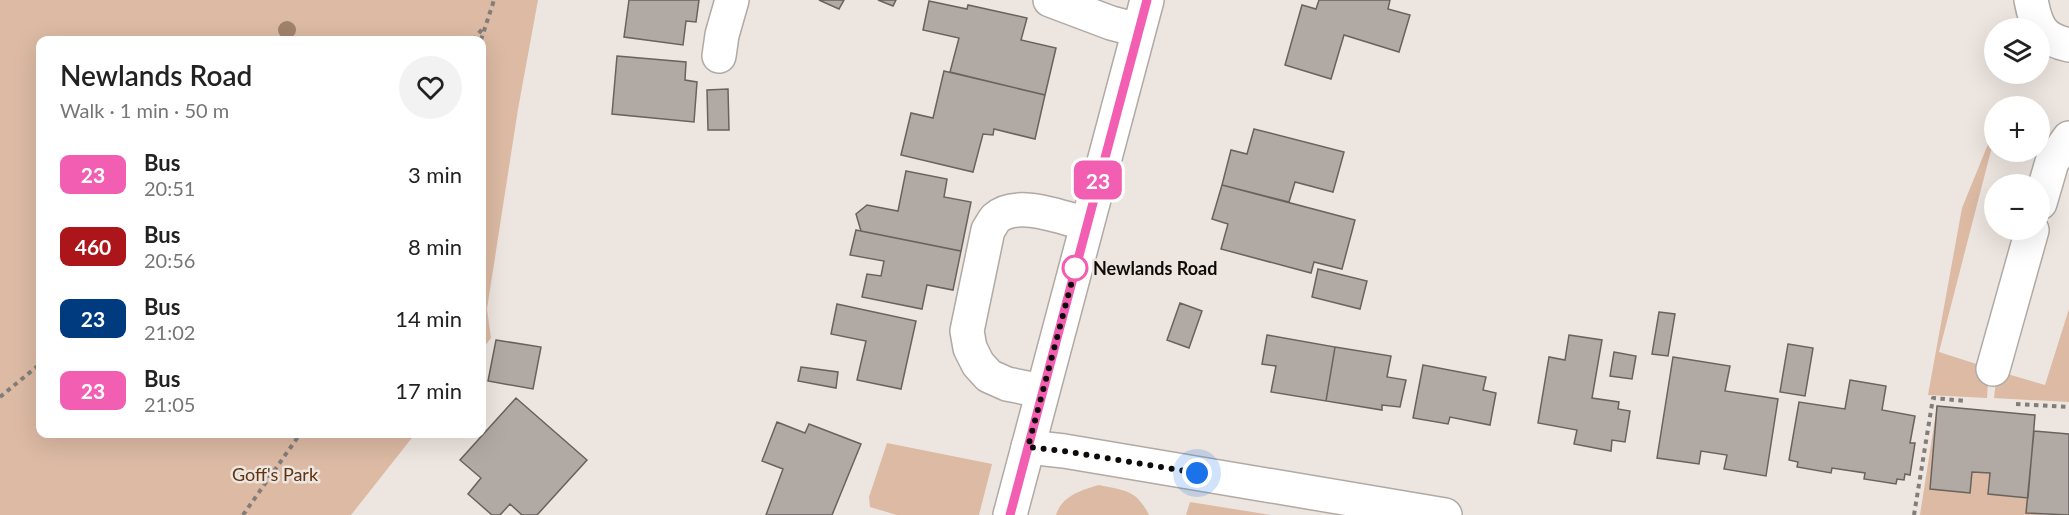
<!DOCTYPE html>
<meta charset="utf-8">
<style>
:root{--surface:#fff;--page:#f2f2f2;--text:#222;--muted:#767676}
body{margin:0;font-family:Lato,sans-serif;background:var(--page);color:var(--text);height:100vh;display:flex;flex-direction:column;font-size:22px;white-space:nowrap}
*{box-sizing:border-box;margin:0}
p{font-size:20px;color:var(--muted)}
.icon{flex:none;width:33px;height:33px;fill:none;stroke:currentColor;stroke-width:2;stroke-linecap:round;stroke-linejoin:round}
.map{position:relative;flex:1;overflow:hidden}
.details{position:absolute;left:36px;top:36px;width:450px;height:402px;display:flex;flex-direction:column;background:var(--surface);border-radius:12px;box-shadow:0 6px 24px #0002}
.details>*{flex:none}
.badge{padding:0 12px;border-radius:9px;font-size:21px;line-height:39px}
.fabs{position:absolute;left:1984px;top:18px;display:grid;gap:12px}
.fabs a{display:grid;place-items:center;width:66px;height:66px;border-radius:50%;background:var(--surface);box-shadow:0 6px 24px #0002;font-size:30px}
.you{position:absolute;width:30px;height:30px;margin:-15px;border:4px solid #fff;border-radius:50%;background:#1a73e8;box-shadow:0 0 0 9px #1a73e833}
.map>.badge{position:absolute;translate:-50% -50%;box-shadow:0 0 0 3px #fff}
.round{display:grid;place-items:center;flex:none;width:63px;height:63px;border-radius:32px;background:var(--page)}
.overview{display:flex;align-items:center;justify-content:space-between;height:102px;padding:0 24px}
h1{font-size:28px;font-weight:600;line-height:45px}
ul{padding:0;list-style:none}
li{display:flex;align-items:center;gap:18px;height:72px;padding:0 24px}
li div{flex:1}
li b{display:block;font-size:22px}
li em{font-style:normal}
li .badge{min-width:66px;font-weight:700;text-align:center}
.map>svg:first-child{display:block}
</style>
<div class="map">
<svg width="2069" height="515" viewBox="0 0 2069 515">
<rect width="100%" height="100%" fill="#ede5df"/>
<path fill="#dcbaa4" d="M0 0H538L518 109 487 309 491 338 482 350V40H40V434H415L351 515H0Z
M1995 127V135L1939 352 1989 368 1987 398 1928 395 1962 208Z
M2069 309V402L1994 398 1997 371 2045 385Z
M1937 406 1930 489 1970 493 1972 472 1990 473 1988 494 2028 498 2026 513 2050 515H1920Z
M887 443 992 464 979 515H897L870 507 869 497Z
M1099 485C1125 491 1136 489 1149 515H1056C1062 496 1081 490 1099 485Z
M1190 502 1271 515H1186Z"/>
<path fill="#b1a9a4" stroke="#69625d" stroke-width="1.5" d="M629 0H699L696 22 686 21 683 45 624 37Z
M819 0H844L839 9Z
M878 0H896L893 6Z
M1319 0H1390L1388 9 1410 15 1399 52 1344 35 1331 79 1285 65 1302 5 1316 9Z
M929 1 967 9 968 5 1027 18 1021 40 1056 48 1045 95 950 72 959 38 923 30Z
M617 56 686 62 685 80 697 82 694 122 612 114Z
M944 71 1045 95 1035 139 994 129 993 135 983 134 973 172 901 155 911 113 933 118Z
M728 89 729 130H708L707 90Z
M1254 129 1344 152 1333 192 1295 182 1289 202 1222 185 1231 150 1247 154Z
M906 171 947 179 944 197 971 202 961 251 861 231 856 214 867 205 898 211Z
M1222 185 1355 220 1342 269 1314 262 1311 273 1221 249 1228 224 1212 219Z
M856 230 961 251 953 290 927 285 922 309 862 297 867 274 881 276 884 261 850 255Z
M1318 269 1367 281 1360 309 1312 297Z
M1180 303 1202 311 1189 348 1167 340Z
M837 304 916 321 901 389 857 380 866 341 831 334Z
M1659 312 1675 314 1668 356 1652 354Z
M1267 335 1335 347 1326 401 1271 392 1276 366 1262 364Z
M1569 335 1602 340 1592 398 1619 402 1618 409 1630 411 1625 442 1612 440 1611 451 1574 444 1577 430 1538 423 1549 357 1565 360Z
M496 340 541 347 533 389 488 381Z
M1788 344 1813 348 1805 396 1780 392Z
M1335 347 1391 356 1387 377 1406 380 1400 407 1382 405V410L1326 401Z
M1614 352 1636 356 1632 379 1610 376Z
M1673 357 1730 366 1725 391 1778 399 1766 476 1724 469 1727 455 1701 451 1699 464 1657 458Z
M1423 365 1486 377 1483 390 1496 393 1490 425 1450 417 1448 424 1413 418Z
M801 367 838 372 836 388 798 381Z
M1850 380 1886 386 1882 410 1915 416 1910 443H1915L1910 475 1905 474 1904 480 1897 479 1896 484 1864 479 1865 473 1832 468 1831 473 1797 467 1798 462 1789 460 1799 402 1845 409Z
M516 398 587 460 537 515H522L510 504 500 515H492L468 494 481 478 460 460Z
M1937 406 2035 415 2028 498 1988 494 1990 473 1972 472 1970 493 1930 489Z
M777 422 805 433 809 424 861 444 832 515H766L783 469 762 461Z
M2034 431 2069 434V515L2026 513Z"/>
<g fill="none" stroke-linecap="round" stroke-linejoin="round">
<defs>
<path id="minor" d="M1050 0 1111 23 1138 30
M2031 0C2036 26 2041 39 2069 45
M719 56 722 35 732 0
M2040 203 2052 162 2069 138
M1993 369 2032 230
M1042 391 1007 384 989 376 978 364 970 348 967 331 988 230C991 226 993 221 996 218 1017 199 1063 218 1087 224
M1028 447 1064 451 1445 515"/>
<path id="major" d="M1010 515 1147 0"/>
</defs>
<use href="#minor" stroke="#b1a9a4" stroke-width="36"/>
<use href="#major" stroke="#b1a9a4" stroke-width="36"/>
<path stroke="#837d79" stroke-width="4" stroke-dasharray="4.5 4.5" stroke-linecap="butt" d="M473 40 484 27
M481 40 494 0
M0 397 40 364
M2016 404 2069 407
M243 515 300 434
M1914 515 1933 398 1966 401"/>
<use href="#minor" stroke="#fff" stroke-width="33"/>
<use href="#major" stroke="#fff" stroke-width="33"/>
</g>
<circle fill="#a0836c" cx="287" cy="30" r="9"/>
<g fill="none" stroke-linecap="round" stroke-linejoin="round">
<defs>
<path id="line" d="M1010 515 1147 0"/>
</defs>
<use href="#line" stroke="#fff" stroke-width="14"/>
<use href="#line" stroke="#f25fb2" stroke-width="9"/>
<path stroke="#0e0b09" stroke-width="6" stroke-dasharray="0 10.8" d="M1075 268 1076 266 1028 447 1064 451 1197 473"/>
</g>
<circle fill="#fff" stroke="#f25fb2" stroke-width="3" cx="1075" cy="268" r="12"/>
<g text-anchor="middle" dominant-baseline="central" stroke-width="5" stroke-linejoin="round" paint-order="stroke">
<g font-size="18" font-weight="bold" fill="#0e0b09" stroke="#ede5df" text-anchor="start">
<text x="1093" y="268">Newlands Road</text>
</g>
<g font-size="18" fill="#61330e" stroke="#ede5df">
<text x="275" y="474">Goff's Park</text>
</g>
</g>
</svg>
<div class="fabs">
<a><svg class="icon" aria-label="layers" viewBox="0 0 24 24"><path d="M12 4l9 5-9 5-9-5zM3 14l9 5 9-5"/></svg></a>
<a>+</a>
<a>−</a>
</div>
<div class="you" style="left:1197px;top:473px"></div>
<b class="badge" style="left:1098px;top:180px;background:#f25fb2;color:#fff">23</b>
<section class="details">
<div class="overview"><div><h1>Newlands Road</h1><p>Walk · 1 min · 50 m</p></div><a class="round"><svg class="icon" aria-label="heart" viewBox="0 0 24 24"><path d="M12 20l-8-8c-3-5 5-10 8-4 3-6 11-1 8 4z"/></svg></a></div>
<ul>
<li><span class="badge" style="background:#f25fb2;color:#fff">23</span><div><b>Bus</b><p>20:51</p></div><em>3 min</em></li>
<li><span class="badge" style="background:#ac151a;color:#fff">460</span><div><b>Bus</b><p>20:56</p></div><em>8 min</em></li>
<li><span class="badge" style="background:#003b80;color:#fff">23</span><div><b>Bus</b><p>21:02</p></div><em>14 min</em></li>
<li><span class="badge" style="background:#f25fb2;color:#fff">23</span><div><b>Bus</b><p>21:05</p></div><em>17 min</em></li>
</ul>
</section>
</div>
